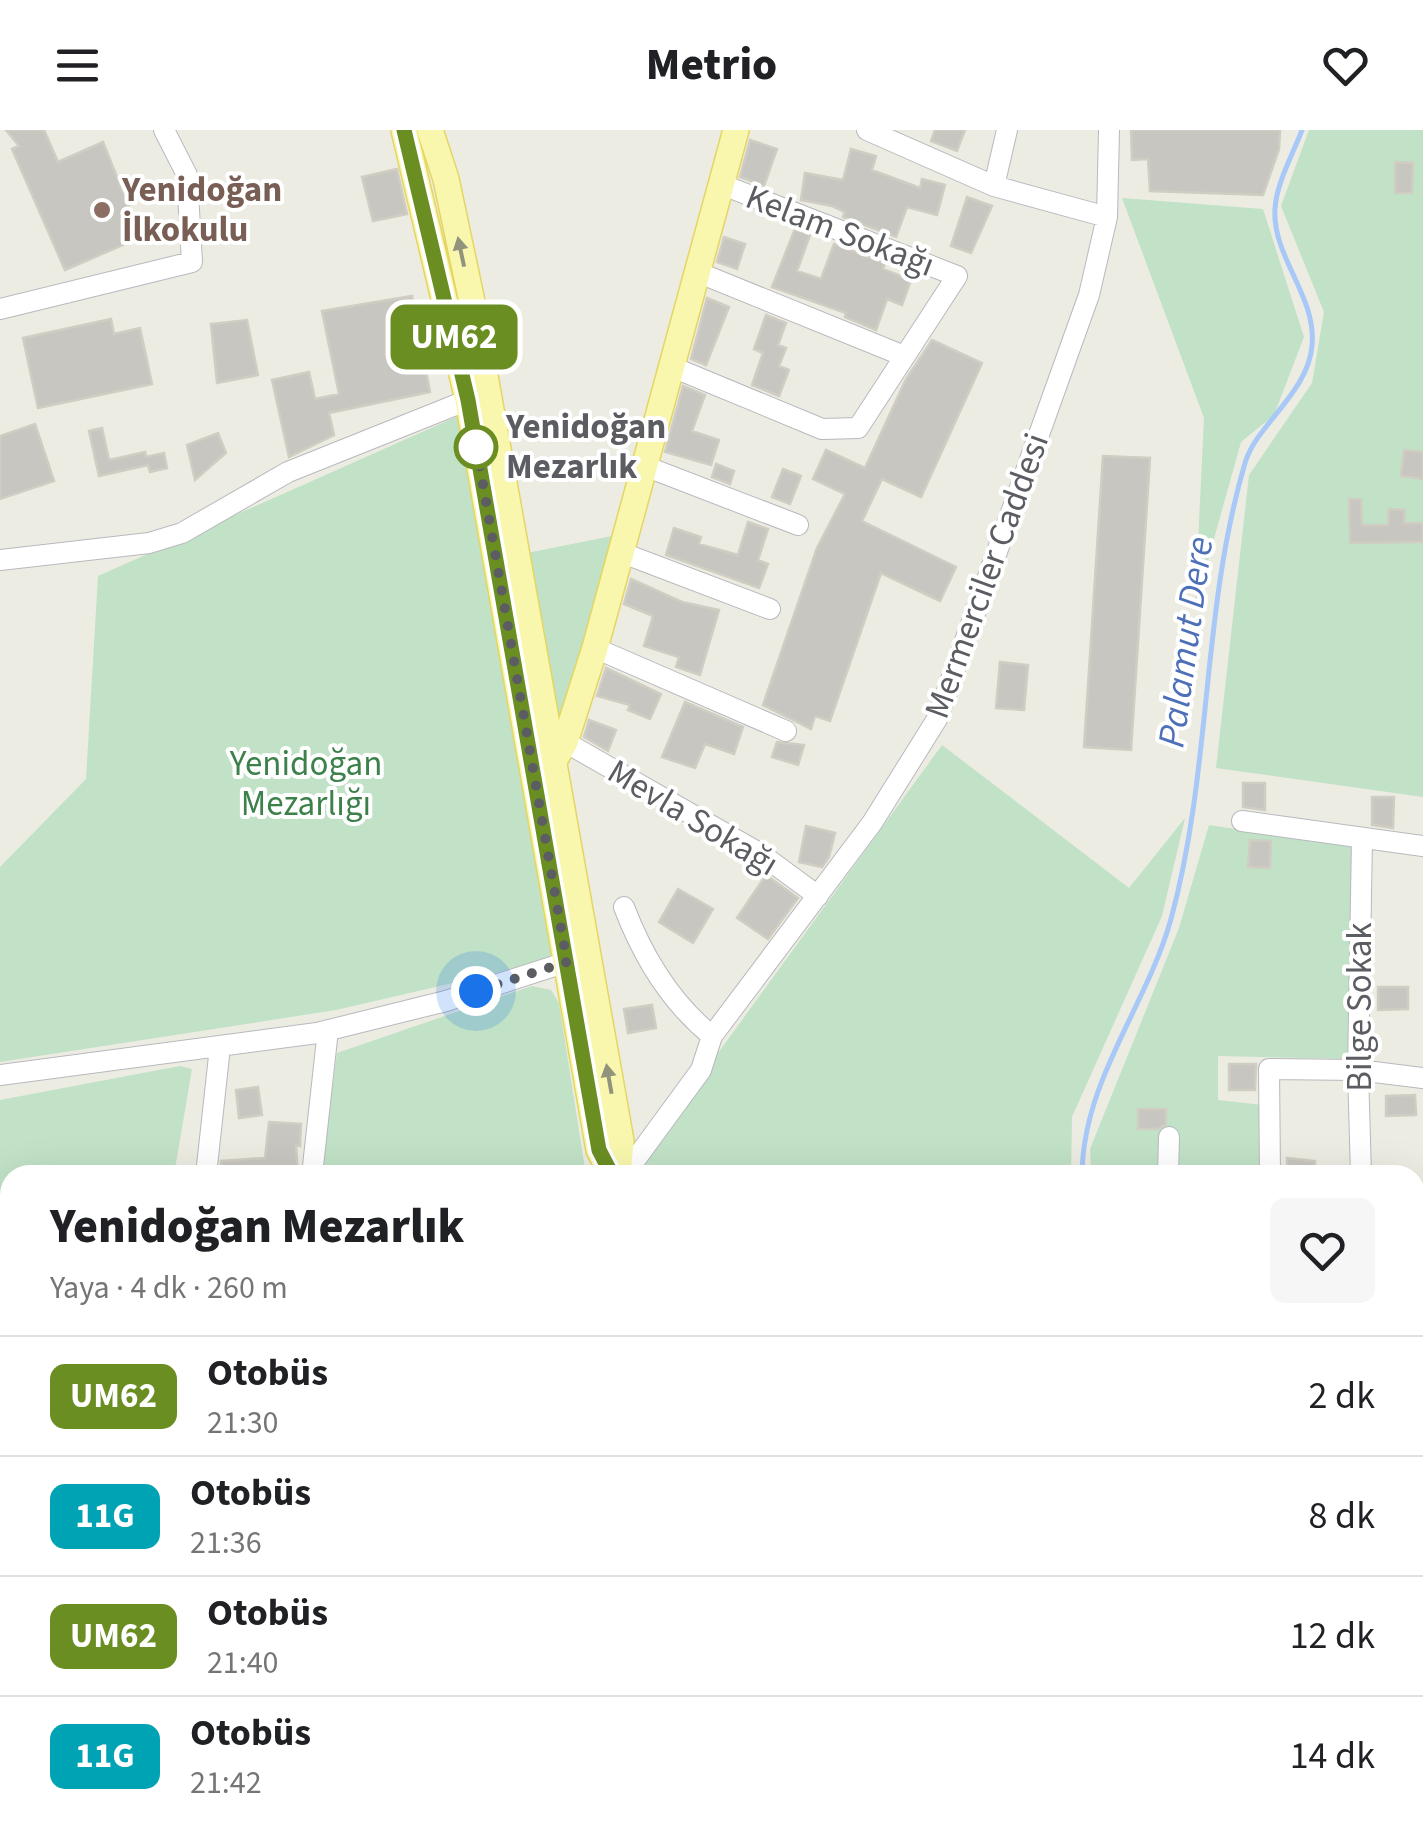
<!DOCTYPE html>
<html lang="tr">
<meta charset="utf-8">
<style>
:root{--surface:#fff;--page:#f6f6f6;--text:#202124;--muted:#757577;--line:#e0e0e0}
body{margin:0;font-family:"Source Sans 3",sans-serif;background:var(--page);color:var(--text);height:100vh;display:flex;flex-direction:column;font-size:38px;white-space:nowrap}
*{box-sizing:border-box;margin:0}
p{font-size:32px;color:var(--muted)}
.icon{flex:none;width:55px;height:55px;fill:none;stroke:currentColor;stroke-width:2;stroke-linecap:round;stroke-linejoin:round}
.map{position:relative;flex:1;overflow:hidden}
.panel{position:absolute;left:0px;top:1035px;width:1425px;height:670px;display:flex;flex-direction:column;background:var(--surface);border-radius:30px 30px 0 0;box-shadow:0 10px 40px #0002}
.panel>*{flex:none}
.badge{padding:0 20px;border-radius:15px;font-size:35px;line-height:65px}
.you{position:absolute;width:50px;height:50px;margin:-25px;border:8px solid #fff;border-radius:50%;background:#1a73e8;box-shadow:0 0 0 15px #1a73e833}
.map>.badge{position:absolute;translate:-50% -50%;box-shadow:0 0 0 5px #fff}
.round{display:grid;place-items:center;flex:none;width:105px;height:105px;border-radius:15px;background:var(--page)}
.overview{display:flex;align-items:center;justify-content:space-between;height:170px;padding:0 50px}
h1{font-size:48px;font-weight:800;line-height:75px}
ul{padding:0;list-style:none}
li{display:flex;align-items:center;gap:30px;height:120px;padding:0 50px;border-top:2px solid var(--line)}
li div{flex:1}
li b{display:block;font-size:38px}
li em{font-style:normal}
li .badge{min-width:110px;font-weight:700;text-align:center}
header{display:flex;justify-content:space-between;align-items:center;height:130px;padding:0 50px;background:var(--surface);font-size:45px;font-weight:800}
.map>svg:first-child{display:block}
</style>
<header><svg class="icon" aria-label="menu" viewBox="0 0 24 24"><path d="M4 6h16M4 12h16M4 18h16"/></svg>Metrio<svg class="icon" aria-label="heart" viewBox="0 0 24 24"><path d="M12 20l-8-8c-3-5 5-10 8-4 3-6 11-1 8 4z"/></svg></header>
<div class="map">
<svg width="1423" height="1705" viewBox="0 0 1423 1705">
<rect width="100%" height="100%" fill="#ecece3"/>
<path fill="#c1e2c6" d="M1309 0H1423V667L1216 638 1249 345 1312 253 1324 182 1281 76Z
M1122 68 1263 79 1304 207 1274 285 1241 312 1195 477 1204 288Z
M458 286 561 828 336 880 0 932V737L86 649 98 446Z
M612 406 559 599 527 423Z
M942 615 1129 758 1185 688 1162 786 1072 987 1071 1045H634L633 1040Z
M1209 695 1358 718 1353 929 1218 926V970L1263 975 1264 1045H1091L1090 1019 1179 798Z
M532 856 551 860 559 873 586 1045H321L337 923Z
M180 936 192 939 174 1045H10V1527L0 1528V970Z
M10 1631V1695H122L112 1705H0V1637Z
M639 1695H777L765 1705H629Z
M808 1695H892L904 1704 800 1705Z"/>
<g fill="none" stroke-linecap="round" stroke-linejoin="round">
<path stroke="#a8c8f7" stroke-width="5" d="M1082 1045C1083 950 1146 878 1171 789 1212 639 1201 482 1245 333 1256 295 1308 263 1312 216 1317 166 1272 127 1275 79 1276 54 1293 24 1302 0
M0 1453 5 1480 0 1535
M1238 1695 1248 1705
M776 1705 789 1695"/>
</g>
<path fill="#c8c6c0" stroke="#d0cec2" stroke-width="2.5" d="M6 0H44L58 32 103 12 141 107 65 140 12 19 19 16Z
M935 0H965L957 21 931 11Z
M1131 0H1280L1279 19 1263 65 1150 61 1148 29 1132 30Z
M750 10 777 19 764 56 740 47Z
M851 19 876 26 872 40 920 58 922 49 945 55 937 85 907 77 896 107 843 87 845 82 832 76 801 70 805 43 843 50Z
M1395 32 1413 33 1412 63H1395Z
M397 39 407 84 373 91 362 47Z
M967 67 992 76 971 123 951 116Z
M795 99 810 105 797 141 821 149 834 114 885 133 883 139 911 150 902 175 887 169 876 200 845 187 846 183 772 157Z
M724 107 745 114 737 139 717 132Z
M412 166 430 262 329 283 334 305 289 327 272 250 309 242 315 269 339 264 322 181Z
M707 168 729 177 706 235 691 229Z
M766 185 786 193 778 215 786 218 779 236 789 240 779 266 752 255 763 223 754 219Z
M111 189 114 204 140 198 152 254 38 278 23 208Z
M247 190 258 245 217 253 211 194Z
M932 210 982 233 921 367 882 349 862 391 956 437 940 471 881 443 830 591 815 586 811 599 763 575 817 418 845 364 813 349 826 320 865 338 906 249Z
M683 256 705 265 692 301 719 310 711 335 665 322Z
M35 294 54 351 0 369V306Z
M102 298 109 330 145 322 146 327 164 323 167 338 150 342 148 335 99 346 89 301Z
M218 303 226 323 195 350 187 315Z
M1404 320 1423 322V349L1401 346Z
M1103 326 1150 328 1131 620 1084 617Z
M716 334 734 341 730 354 712 347Z
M783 339 801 346 790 374 772 367Z
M1349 369H1361L1362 395H1388L1389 379 1405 380 1404 393H1423V412L1350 413Z
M748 392 768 399 758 430 768 434 759 458 666 425 674 398 701 407 699 414 738 425Z
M631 449 682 472 719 480 700 545 676 537 679 527 644 516 653 486 624 474Z
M1000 532 1028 535 1024 580 996 578Z
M606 538 661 564 650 589 628 580 630 575 597 566Z
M685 572 743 597 734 624 705 614 695 638 662 627Z
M589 590 616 600 608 621 584 607Z
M777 612 804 615 798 635 772 627Z
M1243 653H1265V680L1243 677Z
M1372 667H1394L1393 698 1372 695Z
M806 696 835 703 829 727 822 737 799 732Z
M1250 710 1271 711 1270 738 1248 737Z
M766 745 798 768 768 809 737 788Z
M678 759 713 779 693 813 659 792Z
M1378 857H1408V879L1378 880Z
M652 875 656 898 628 903 624 879Z
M1229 934H1256L1255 960H1229Z
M258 957 262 985 239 988 236 960Z
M1415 965 1416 985 1386 986V966Z
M1138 979H1166V994L1158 999H1138Z
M269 992 301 994 300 1016 296 1015 298 1045H220L221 1031 265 1028Z
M1287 1028 1315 1031V1045H1287Z"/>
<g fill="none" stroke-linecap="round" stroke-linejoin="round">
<defs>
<path id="minor" d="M867 0 994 56 1107 87
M994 56 1007 0
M697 142 904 226
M0 179 192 132 187 45 164 0
M670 236 822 299 858 298 957 146 723 55
M642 335 798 395
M620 422 770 479
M0 430 149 413 182 403 288 342 468 270
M595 518 786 601
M565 612 761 724 818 766
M1242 691 1423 716
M624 777C643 827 670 872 712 906
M0 945 317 903 446 871 567 832
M206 1045 220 917
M312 1045 328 900
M624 1045 701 940 712 906 872 693 937 589 1089 165 1107 87 1109 0
M1168 1045 1169 1007
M1270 1045 1269 939 1358 940 1423 948
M1361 1045 1358 940 1362 709
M1415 1109H1423
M1415 1572 1423 1555
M0 1637 10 1633
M1351 1705 1356 1695"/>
<path id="major" d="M404 0 468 270 599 1020 612 1045
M430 0 446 49 471 167 621 1011 618 1045
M554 631 565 612 595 518 736 0
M1415 1450 1423 1434
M914 1695 924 1705
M940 1695 951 1705
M1293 1705 1297 1695"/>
</defs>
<use href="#minor" stroke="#b8b9be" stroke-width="22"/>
<use href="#major" stroke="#e5d564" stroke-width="28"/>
<use href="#minor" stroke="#fff" stroke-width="20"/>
<use href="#major" stroke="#f8f7ad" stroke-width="25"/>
</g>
<defs><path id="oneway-solid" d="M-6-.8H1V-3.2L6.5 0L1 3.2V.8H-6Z" transform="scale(2.5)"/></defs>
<g fill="#92937c">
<use href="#oneway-solid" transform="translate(461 122) rotate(-102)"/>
<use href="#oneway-solid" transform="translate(609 949) rotate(-100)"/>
</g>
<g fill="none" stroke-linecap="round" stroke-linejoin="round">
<defs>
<path id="line" d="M404 0 468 270 599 1020 612 1045"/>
</defs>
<use href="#line" stroke="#fff" stroke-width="22"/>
<use href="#line" stroke="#6b8e23" stroke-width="15"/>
<path stroke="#5b5d62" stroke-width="10" stroke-dasharray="0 18" d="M476 317 475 309 567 832 476 861"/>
</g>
<circle fill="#8d6e63" stroke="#fff" stroke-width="4" cx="102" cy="80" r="10"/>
<circle fill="#fff" stroke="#6b8e23" stroke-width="5" cx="476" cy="317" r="20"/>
<g text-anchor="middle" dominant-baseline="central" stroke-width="8" stroke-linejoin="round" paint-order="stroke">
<g font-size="35" font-weight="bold" fill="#785e54" stroke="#fff" text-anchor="start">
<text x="122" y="60">Yenidoğan<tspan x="122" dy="40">İlkokulu</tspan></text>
</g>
<g font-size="35" fill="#5b5d62" stroke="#fff">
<text transform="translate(840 101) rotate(21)">Kelam Sokağı</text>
<text transform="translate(987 446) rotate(-70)">Mermerciler Caddesi</text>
<text transform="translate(693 688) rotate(31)">Mevla Sokağı</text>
<text transform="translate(1360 877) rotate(-90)">Bilge Sokak</text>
</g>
<g font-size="35" font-weight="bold" fill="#5b5d62" stroke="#fff" text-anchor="start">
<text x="506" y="297">Yenidoğan<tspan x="506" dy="40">Mezarlık</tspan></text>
</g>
<g font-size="35" fill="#3c804a" stroke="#fff">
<text x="306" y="634">Yenidoğan<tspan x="306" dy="40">Mezarlığı</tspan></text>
</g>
<g font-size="38" font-style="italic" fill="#4d70b8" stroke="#fff">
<text transform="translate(1186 512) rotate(-82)">Palamut Dere</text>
</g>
</g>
</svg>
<div class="you" style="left:476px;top:861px"></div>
<b class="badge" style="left:454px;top:207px;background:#6b8e23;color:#fff">UM62</b>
<section class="panel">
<div class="overview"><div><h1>Yenidoğan Mezarlık</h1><p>Yaya · 4 dk · 260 m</p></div><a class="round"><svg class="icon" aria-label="heart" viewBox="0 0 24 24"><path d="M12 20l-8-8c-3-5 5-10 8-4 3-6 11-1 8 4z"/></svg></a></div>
<ul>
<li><span class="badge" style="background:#6b8e23;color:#fff">UM62</span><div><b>Otobüs</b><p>21:30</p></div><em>2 dk</em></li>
<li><span class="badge" style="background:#00a3b4;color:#fff">11G</span><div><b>Otobüs</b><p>21:36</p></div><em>8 dk</em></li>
<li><span class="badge" style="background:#6b8e23;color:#fff">UM62</span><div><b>Otobüs</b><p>21:40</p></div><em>12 dk</em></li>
<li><span class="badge" style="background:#00a3b4;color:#fff">11G</span><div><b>Otobüs</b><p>21:42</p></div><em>14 dk</em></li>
</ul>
</section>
</div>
